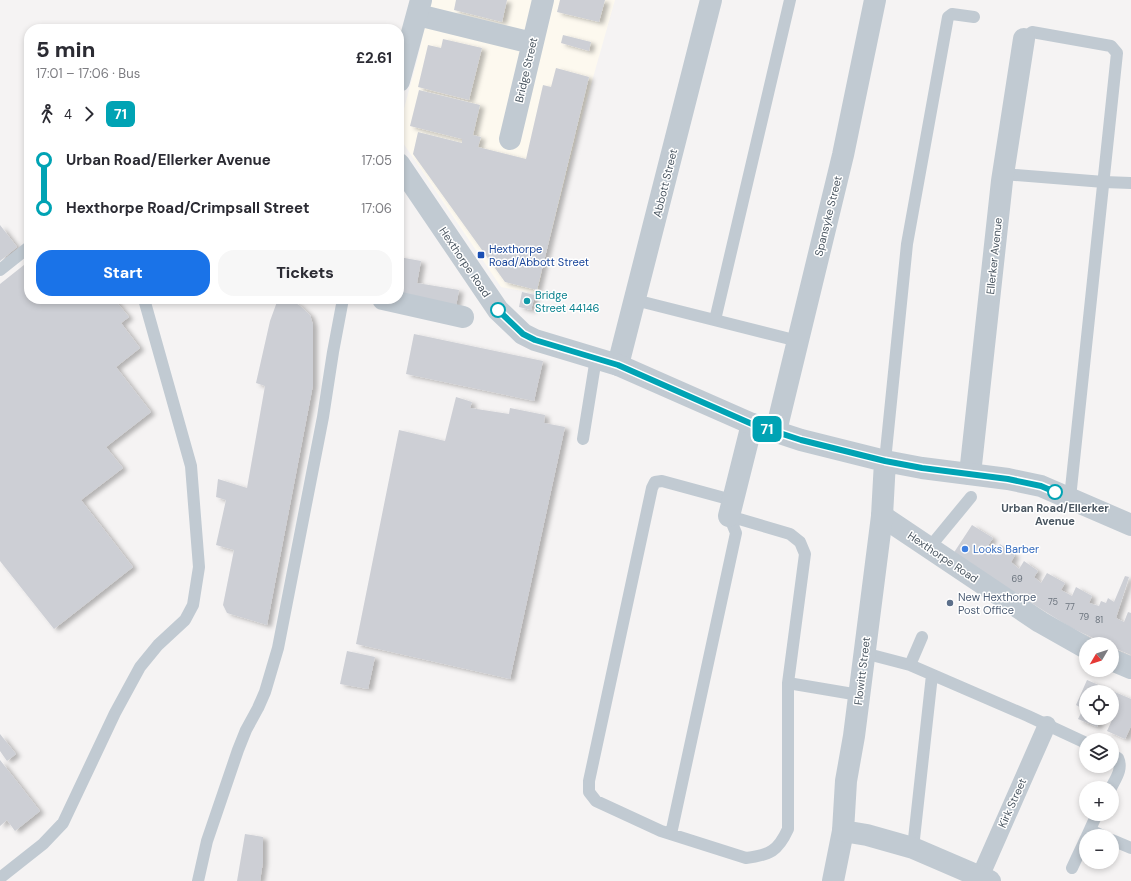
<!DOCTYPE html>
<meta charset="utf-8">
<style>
:root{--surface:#fff;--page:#f7f7f7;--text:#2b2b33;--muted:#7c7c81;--accent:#1a73e8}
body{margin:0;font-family:"DM Sans",sans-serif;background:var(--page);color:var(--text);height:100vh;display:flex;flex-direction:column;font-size:15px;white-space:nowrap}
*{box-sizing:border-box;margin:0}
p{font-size:13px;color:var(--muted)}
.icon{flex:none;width:22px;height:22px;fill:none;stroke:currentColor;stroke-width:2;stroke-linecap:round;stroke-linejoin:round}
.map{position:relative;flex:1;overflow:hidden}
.panel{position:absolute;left:24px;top:24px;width:380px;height:280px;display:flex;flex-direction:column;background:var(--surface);border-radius:16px;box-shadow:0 2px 6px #0003}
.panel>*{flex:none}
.badge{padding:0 8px;border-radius:6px;font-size:14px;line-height:26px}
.needle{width:26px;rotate:231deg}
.fabs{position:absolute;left:1079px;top:637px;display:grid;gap:8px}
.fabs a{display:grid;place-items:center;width:40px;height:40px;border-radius:50%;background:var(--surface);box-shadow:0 2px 6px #0003;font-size:20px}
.map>.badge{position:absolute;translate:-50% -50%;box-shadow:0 0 0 2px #fff}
.legs{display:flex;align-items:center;gap:6px;height:44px;padding:0 12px;font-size:13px}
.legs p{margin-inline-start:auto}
.overview{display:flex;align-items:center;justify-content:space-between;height:68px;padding:0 12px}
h1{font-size:22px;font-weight:800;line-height:30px}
.cta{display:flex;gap:8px;margin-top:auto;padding:8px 12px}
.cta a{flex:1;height:46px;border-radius:16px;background:var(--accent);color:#fff;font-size:16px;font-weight:800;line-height:46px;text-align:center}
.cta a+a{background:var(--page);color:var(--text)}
ul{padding:0 12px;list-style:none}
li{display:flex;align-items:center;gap:14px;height:48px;font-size:15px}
li i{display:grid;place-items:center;width:6px;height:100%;margin:0 5px;background:currentColor}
li i::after{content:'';width:10px;height:10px;margin:-5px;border:3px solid;border-radius:50%;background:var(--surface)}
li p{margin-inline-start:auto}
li:first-child i{background:linear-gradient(#0000 50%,currentColor 0)}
li:last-child i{background:linear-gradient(currentColor 50%,#0000 0)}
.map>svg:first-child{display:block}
</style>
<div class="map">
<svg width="1131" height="881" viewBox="0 0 1131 881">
<defs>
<filter id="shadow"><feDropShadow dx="4.5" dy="2.5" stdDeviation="2" flood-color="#0004"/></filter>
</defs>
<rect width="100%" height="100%" fill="#f5f3f3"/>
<path fill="#fdf9ef" d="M431 0H615L583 113 543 265 538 294 501 287 399 137V127L418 57Z"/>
<path fill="#cdcfd5" filter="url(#shadow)" d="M456 0H507L502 22 454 10Z
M560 0H605L599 22 557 12Z
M563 35 591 42 589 51 561 43Z
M443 39 482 48 469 100 418 87 428 45 441 48Z
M556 68 589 77 537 290 505 282 413 154 418 132 462 143V139L410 126 419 90 480 105 473 135 481 137 478 147 526 159 543 85 551 87Z
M0 225 17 247 0 261Z
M399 257 421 261 417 283 459 290 456 306 399 295Z
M29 261V299H114L129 317 121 323 140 348 116 367 151 412 106 447 123 468 81 500 133 567 54 629 0 561V284Z
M522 292 535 295 531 310 519 307Z
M278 299H288L299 305 310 315 313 325V385L267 625 227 613 223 605 234 550 216 545 226 500 216 497 218 479 247 488 265 386 256 383 270 321Z
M414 334 543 361 534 401 406 374Z
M456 397 472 402 470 408 509 414 510 408 545 415 544 423 565 427 510 679 356 644 399 430 445 441Z
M972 525 993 538 987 547 995 552 1000 544 1015 555 1011 562 1019 569 1024 561 1038 571 1034 577 1041 583 1047 573 1065 583 1061 590 1072 596 1076 587 1092 596 1089 603 1099 606 1101 601 1106 603 1108 598 1114 602 1125 576 1129 577 1116 618 1124 622 1128 612 1131 613V655L1112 647V644H1106L1070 627 953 554Z
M347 651 375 657 368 689 340 684Z
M1087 680 1131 699V726L1125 739 1107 731 1112 720 1108 718H1112V692H1086V718H1101L1097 727 1078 719 1083 709 1076 705Z
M0 734 16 754 7 761 0 751Z
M0 760 40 811 15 831 7 820 0 826Z
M245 834 263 837V862L260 881H237Z"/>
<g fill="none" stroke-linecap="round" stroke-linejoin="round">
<path stroke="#c1cad2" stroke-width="12" d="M1024 39 1032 32 1111 46 1117 53 1070 498
M1003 174 1104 182 1131 183
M0 270 29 247
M635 300 798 341
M715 320 790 0
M583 439 596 358
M885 461 907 244 948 17 952 14 974 17
M729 516 790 534 800 542 805 554 788 683V829C778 851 770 855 746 858L661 831 596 801 589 792V781L652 488 655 482 662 481 732 500
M929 548 971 497
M864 653 910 665 1028 716 1086 743
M910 665 922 637
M788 683 859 695
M1111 788C1116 778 1123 769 1118 758L1112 755
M1090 830 1103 836
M671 834 736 533 729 516
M1087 836 1097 814
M1112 840 1131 848
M913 848 932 675
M1072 868 1086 838
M0 878 43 844 63 823 115 713 140 667 158 645 185 620 193 605 199 567 191 466 144 299
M198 881 207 841 238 750 246 730 258 708 265 692 278 648 323 417 333 352 343 299"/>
<path stroke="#c1cad2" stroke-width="18" d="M980 877 1047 725"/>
<path stroke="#c1cad2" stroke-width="22" d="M418 15 532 43
M510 139 543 0
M383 299 463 317
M618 365 711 0
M776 431 843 155 875 0
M970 474 1002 181 1024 39
M729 516 752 424
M882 516 1040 622 1086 648
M1112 660 1131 668
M833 881 843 831"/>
<path stroke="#c1cad2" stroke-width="22" d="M399 81 421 0
M399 164 498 310 523 334 535 340 618 365 752 424 801 440 885 461 922 468 1008 479 1041 486 1131 525
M885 461 882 516 854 736 846 781 843 831 867 835 913 848 990 881"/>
</g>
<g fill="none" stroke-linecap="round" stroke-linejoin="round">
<defs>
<path id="line-1" d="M498 310 523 334 535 340 618 365 752 424 801 440 885 461 922 468 1008 479 1041 486 1055 492"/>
</defs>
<use href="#line-1" stroke="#fff" stroke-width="9"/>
<use href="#line-1" stroke="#00a3b4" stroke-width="6"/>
</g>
<rect fill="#1a4fb4" stroke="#fff" stroke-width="1.5" x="477" y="251" width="8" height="8" rx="2"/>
<circle fill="#0f9aa8" stroke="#fff" stroke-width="1.5" cx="527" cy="301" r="4"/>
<g fill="#fff" stroke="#00a3b4" stroke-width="2">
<circle cx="498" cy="310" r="7"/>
<circle cx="1055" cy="492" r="7"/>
</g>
<circle fill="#3f7fe0" stroke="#fff" stroke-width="1.5" cx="965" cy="549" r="4"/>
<circle fill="#5c6f8a" stroke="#fff" stroke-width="1.5" cx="950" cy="603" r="4"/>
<g text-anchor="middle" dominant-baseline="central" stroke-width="3" stroke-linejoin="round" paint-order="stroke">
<g font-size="9" fill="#6b747e">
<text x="1017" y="579">69</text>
<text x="1053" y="602">75</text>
<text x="1070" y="607">77</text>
<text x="1084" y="617">79</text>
<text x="1099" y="620">81</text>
</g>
<g font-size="11" fill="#4a5661" stroke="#fff">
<text transform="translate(526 70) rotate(-77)">Bridge Street</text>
<text transform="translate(665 183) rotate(-76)">Abbott Street</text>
<text transform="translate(828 216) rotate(-76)">Spansyke Street</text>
<text transform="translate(994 256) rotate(-84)">Ellerker Avenue</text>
<text transform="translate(465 262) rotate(56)">Hexthorpe Road</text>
<text transform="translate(943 557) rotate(34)">Hexthorpe Road</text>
<text transform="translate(862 671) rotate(-83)">Flowitt Street</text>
<text transform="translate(1012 803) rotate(-66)">Kirk Street</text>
</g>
<g font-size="11" fill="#164399" stroke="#fff" text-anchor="start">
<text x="489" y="249">Hexthorpe<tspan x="489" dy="13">Road/Abbott Street</tspan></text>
</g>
<g font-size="11" fill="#0d838f" stroke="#fff" text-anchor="start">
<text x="535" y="295">Bridge<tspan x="535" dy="13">Street 44146</tspan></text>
</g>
<g font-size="11" font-weight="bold" fill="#4a5661" stroke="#fff">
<text x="1055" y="508">Urban Road/Ellerker<tspan x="1055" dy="13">Avenue</tspan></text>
</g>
<g font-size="11" fill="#366cbe" stroke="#fff" text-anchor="start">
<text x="973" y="549">Looks Barber</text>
</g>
<g font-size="11" fill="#4e5e75" stroke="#fff" text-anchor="start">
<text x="958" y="597">New Hexthorpe<tspan x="958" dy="13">Post Office</tspan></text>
</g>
</g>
</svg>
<div class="fabs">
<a><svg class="needle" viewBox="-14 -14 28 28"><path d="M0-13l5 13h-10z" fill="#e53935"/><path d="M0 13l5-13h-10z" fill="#7c7c81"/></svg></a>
<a><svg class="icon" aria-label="locate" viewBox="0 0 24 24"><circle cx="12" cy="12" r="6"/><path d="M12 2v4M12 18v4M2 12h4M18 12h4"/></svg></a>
<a><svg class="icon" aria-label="layers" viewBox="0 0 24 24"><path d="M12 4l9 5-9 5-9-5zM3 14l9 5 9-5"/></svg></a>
<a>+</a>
<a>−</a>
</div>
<b class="badge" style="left:767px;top:429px;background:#00a3b4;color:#fff">71</b>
<section class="panel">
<div class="overview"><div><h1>5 min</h1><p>17:01 – 17:06 · Bus</p></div><b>£2.61</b></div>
<div class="legs"><svg class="icon" aria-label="walk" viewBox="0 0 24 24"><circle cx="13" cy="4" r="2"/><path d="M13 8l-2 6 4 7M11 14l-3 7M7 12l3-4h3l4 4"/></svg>4<svg class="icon" aria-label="forward" viewBox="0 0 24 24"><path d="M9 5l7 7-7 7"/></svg><b class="badge" style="background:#00a3b4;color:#fff">71</b></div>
<ul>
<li><i style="color:#00a3b4"></i><b>Urban Road/Ellerker Avenue</b><p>17:05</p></li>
<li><i style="color:#00a3b4"></i><b>Hexthorpe Road/Crimpsall Street</b><p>17:06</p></li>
</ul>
<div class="cta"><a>Start</a><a>Tickets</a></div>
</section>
</div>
